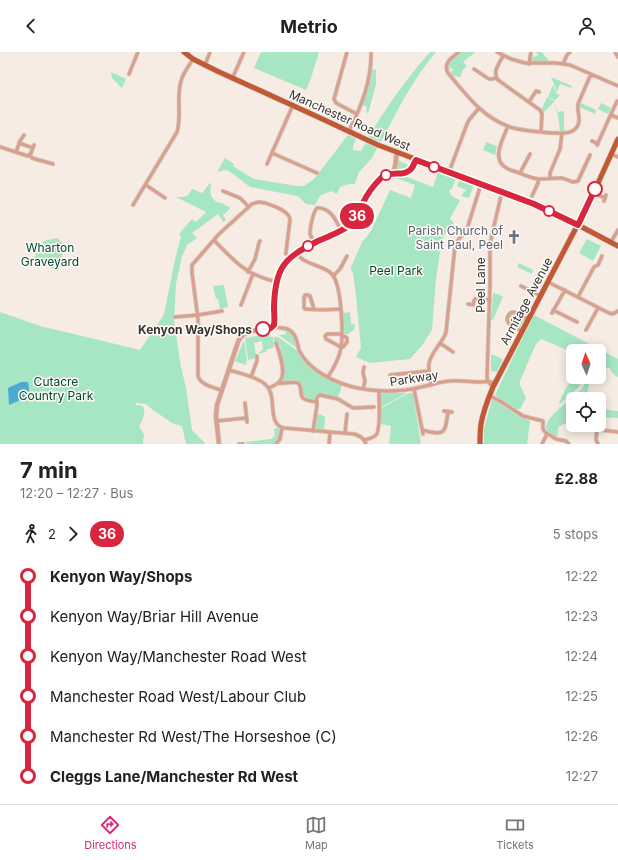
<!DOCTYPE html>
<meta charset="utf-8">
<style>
:root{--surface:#fff;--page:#f2f2f2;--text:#202124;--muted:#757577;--line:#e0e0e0;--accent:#db2777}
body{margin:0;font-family:Inter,sans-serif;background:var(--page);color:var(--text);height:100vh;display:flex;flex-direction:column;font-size:15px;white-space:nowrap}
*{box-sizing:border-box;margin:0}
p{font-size:13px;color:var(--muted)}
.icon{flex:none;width:22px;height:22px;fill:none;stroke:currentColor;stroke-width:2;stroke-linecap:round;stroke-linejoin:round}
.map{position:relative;height:392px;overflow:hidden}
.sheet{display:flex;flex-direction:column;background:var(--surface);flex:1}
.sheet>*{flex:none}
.badge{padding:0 8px;border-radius:13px;font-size:14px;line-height:26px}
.needle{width:26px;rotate:357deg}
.buttons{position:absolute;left:566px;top:292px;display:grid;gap:8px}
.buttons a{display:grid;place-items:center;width:40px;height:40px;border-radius:6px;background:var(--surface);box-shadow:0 2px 10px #0003;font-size:20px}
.map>.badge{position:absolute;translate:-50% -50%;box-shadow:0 0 0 2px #fff}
.legs{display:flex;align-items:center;gap:6px;height:44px;padding:0 20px;font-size:13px}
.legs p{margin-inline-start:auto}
.overview{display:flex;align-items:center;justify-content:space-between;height:68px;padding:0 20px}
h1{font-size:22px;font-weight:700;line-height:30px}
ul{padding:0 20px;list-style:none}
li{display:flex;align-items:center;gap:14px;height:40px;font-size:15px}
li i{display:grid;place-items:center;width:6px;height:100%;margin:0 5px;background:currentColor}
li i::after{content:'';width:10px;height:10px;margin:-5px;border:3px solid;border-radius:50%;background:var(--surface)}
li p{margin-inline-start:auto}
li:first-child i{background:linear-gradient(#0000 50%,currentColor 0)}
li:last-child i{background:linear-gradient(currentColor 50%,#0000 0)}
header{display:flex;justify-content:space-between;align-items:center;height:52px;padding:0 20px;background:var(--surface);font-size:18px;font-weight:700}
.dock{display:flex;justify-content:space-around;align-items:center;height:56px;border-top:1px solid var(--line);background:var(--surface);font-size:11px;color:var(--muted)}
.dock a{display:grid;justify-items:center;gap:2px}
.dock .current{color:var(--accent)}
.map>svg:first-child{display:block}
</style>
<header><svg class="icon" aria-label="back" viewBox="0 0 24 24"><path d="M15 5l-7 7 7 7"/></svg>Metrio<svg class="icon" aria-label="person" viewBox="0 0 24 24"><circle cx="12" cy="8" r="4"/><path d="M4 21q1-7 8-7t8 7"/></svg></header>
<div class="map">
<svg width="618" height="392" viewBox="0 0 618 392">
<rect width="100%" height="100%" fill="#f6ece3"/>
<path fill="#a7e6c3" d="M261 0H319L311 26 306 38 254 16Z
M430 0H436C413 27 397 59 381 90L369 85C386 55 407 26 430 0Z
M462 0H476L463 10 467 14 462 19 461 24 459 26 457 24 455 25 450 20 453 18 451 16 449 18C447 9 456 5 462 0Z
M535 0H542L549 9 533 10 532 8V5L537 4 538 2Z
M372 17 376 18V32L368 62 366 60 367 55 362 53 371 28Z
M111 20 126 27 122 36 112 26Z
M551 25 572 34 571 36 560 32 557 40Z
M553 33 557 42 560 43 555 48 548 45Z
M547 45 555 49 543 61 542 57Z
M554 51 558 60 564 59V79H560L558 63Z
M581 51 596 58 595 62 579 55Z
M601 51 611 56 608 62 598 57Z
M348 83 356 87 353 94V98L361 99 366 91 377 96 372 106 359 120 355 132H349L340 135 337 142 331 139 320 144 315 153 306 152 300 146 297 144 250 135 232 121 226 118 217 120 225 106 234 112 233 114 244 121 254 127 297 134H304L314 127Z
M486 90 497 94 495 103 483 98Z
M397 108 411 114C408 119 404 120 398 119Z
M438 120 456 126 452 137H450L449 140 451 141 450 143 453 144V145L460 148 450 167 454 171 447 179 444 184 441 194 436 227 432 278 423 292 410 307 370 311 356 305 361 296 356 244 353 221 351 218V215L363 188H364L371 179 390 138 411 146 415 133 396 126 397 125 404 124 433 135Z
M460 127 474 132 469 146 461 144 466 138 457 134Z
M211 130C210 138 209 146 217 150 219 151 222 151 224 152 226 153 227 155 230 155L229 158 223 163 226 168 223 170 218 162 192 181 197 186 187 193 182 205 176 232 174 269 181 315 186 336 192 378 204 390 205 392H186L182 374 172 371 153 358 146 352 136 351V353L143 354C146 362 143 367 139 375L144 382 143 392H0V260L43 275 49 276 140 298 163 264 165 258 174 212 181 184 179 182 192 167 196 170 206 160 176 145C186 145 187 146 192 137L202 141Z
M57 186 65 193 58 219 35 209 34 206 41 192 44 189Z
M587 187 601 194 593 209 579 201Z
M519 211 533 218 532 222 517 215Z
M224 233 228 255 220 257 218 247H216L213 234Z
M493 241 501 243V244L503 245 493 268H491Z
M350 260 351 272H355L354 278 348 282H344L343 261Z
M511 262C516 261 520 264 525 267L520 276C514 273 505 270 511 262Z
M534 263 618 307V325C614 323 611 320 610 316L599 315V317V299H573V301L572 300 541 287 536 292 520 329V333L526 346 520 357H516L496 344 495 343 518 295Z
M282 277C293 280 294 286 297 296L280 284 279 283 286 282 285 279H281Z
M263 283 273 285 274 295 266 298V300L258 302 263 297 262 289 254 291 256 303 255 306 248 308 245 286Z
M274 285H278L298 299 303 307 310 315 332 328V329L341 332 342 334 338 345 336 346 320 341 316 343 314 348C312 347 307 347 305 345 299 341 305 330 297 329 293 328 287 330 283 330L282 328 285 322V318L279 297 281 295 280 293H278L276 290H274Z
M244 288 247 308 246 313 234 309 236 307Z
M491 302 503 307 497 320 491 319Z
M574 325H593V327L586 326 582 328 579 335 560 352 559 351 566 336Z
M585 330 589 331V335L588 336 587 347H573V373L563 372 561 374H559L557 385C554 383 549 381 547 378 540 368 577 343 582 336 584 334 584 333 585 330Z
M383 341H407L381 355V343Z
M409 341H412L413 342 421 392H389L391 374 381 372V356Z
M492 348H494L520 365 530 369 527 392H484V376Z
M599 357 618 359V366L599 365Z
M317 362 322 363 323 364H325L324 378 317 377 316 376Z
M279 376 281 378C280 383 279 389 274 392H248L245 390 271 387 275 384 274 377Z"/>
<path fill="#4ba9d3" d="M21 330H28L29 338 25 346 9 353 8 336Z"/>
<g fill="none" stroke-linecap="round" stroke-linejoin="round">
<defs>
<path id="minor" d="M347 0 334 47 336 51 357 62
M459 0C451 6 443 11 448 21 467 44 484 67 513 76 526 79 540 80 553 81 562 81 573 83 578 73 581 67 577 60 578 52L591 22
M497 0 511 7 525 11H556L570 13 618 34
M615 0 618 5
M503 4C499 12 492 20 498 28L540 58 542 62 541 80
M529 12 531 0
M563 12 567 3 570 0
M205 13 210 0
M474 17 489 27H492L496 26
M129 22 138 0
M232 27 244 0
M529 50 536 39 539 40
M611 63 618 66
M508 74C504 85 491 106 505 115 508 118 513 119 517 120 524 123 531 126 538 127
M349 79C361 55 372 28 371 0
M592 89 598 92
M19 91 33 96
M597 93 617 49
M0 95 28 104 31 101 34 93
M16 100 20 89 24 83
M272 101 317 121
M611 102 618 105
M30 103 32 106 53 112
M267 112 293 53
M449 120 467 72 469 68 479 56
M520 121 530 102
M550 126V121L560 97 562 81
M146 133 165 146
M223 139 240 146 249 155
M593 141 605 146
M532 144 538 131V127L562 126 573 130 578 129 590 103
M604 149 606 143
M133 153 177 80C182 64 176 46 181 29 183 21 189 14 193 7
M214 188C235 210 246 223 277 230
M611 190 618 178
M315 191C313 188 311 185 310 182 310 176 313 160 317 156 330 155 336 168 341 178
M297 200C298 202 299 204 301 206 307 212 323 214 331 221 342 231 344 285 340 300 338 309 333 317 328 325
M248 220 255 207 259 191 260 189
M333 224 340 217 347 204
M548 230 609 261 613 262 618 259
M521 234 541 244
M578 245 594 215 598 213 602 204
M468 252 473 253 474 249 475 247 490 248
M241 253 253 222
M314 257 310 244 308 243H305L304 246V256L305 257C317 258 329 258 341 257
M553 258 577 270
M552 261 565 238
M198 263 222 259
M175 265 198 263
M273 274C279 277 285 274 291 279 297 284 297 291 299 298 308 318 334 330 353 335 370 339 388 340 405 338 420 337 435 330 450 329 459 328 468 330 478 330 484 330 489 328 495 331
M586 278 598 256
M522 279C518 277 510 274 508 270 507 268 507 266 508 264 512 255 523 265 528 267
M342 282H327L325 284 326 287 339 294 343 295 347 290V286L346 285 342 284
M440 291 453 300
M229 318C239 321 258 325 266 333 278 344 266 372 284 376L354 382C360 384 364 386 366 392
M390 323 429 319
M251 325 257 309V304
M278 331C283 332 294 329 298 331 303 335 299 343 303 346 306 349 312 349 316 350
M431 333C428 313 426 311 438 294 441 289 445 285 446 280L455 194C457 187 463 183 467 177L481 132
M493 335 489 331 487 326 490 232V193L493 178 502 140
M269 336C273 334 278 332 280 329 287 321 279 300 276 291
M363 337 365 329 363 321 364 315
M414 337 423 382
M221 338C212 335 201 333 198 324V267L192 221V213L219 182 252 152C255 151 256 151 258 150 265 150 284 157 288 163 290 165 290 166 290 168L286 200V202L290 206
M490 344 500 349 523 364 543 369V377L545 380 556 387 566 389 569 392
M245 351 247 370
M444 359 452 360
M216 369 246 366
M593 377 618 380
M597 377 596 388 598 392
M422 378C445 384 445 382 448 360
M313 379 317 353C317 349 315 345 320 343L338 347 353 356 374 355
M345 381 347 362
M364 388C368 387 373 386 376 383 381 378 379 347 379 339
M239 392H243
M276 392 280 387 282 376
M329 392 330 380
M542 392 547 382"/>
<path id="tertiary" d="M392 121C397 115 395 108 397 101
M219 392 216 364 217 353 238 290C246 272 264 283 274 273 275 267 274 261 274 255 276 215 284 206 318 189 329 184 342 180 351 172 357 166 360 158 363 151 367 142 374 133 381 126 391 118 403 125 410 118 413 116 414 111 416 108"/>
<path id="primary" d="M184 0 193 7 217 19 318 65 378 93 535 152 578 173 618 194
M480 392C480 386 480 379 481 372 483 360 488 347 493 335L589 151 618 87"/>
</defs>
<use href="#minor" stroke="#d0c7bf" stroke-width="4.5"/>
<use href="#tertiary" stroke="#d0c7bf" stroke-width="5.5"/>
<use href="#primary" stroke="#d0c7bf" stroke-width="6"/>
<use href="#minor" stroke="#dba08d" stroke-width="3"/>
<use href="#tertiary" stroke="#dba08d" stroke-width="4"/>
<use href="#primary" stroke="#c15936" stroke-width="5"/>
</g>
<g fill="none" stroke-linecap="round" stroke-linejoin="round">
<defs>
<path id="line-1" d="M263 277 271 276 274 273C275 267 274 261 274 255 275 215 284 206 318 189 329 184 342 180 351 172 357 166 360 158 363 151 367 142 374 133 381 126 391 118 403 125 410 118 413 116 414 111 416 108L534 152 578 173 595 137"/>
</defs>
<use href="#line-1" stroke="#fff" stroke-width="9"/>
<use href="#line-1" stroke="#d7263d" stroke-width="6"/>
</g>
<defs>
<symbol id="church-bare" viewBox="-9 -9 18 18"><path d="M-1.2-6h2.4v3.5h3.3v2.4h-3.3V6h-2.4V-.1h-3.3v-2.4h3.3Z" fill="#6b7280" stroke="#fefaf7" stroke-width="2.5" paint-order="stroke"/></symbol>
</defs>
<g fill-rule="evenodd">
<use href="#church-bare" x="504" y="175" width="20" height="20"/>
</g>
<g fill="#fff" stroke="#d7263d" stroke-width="2">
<circle cx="434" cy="115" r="5"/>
<circle cx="386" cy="123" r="5"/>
<circle cx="595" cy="137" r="7"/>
<circle cx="549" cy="159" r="5"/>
<circle cx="308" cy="194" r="5"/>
<circle cx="263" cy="277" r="7"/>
</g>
<g text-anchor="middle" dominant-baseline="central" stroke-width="3" stroke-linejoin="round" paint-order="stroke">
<g font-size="12" fill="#36322f" stroke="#fefaf7">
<text transform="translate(350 68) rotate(24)">Manchester Road West</text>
<text transform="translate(480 233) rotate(-90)">Peel Lane</text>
<text transform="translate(526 249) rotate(-62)">Armitage Avenue</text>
<text transform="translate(414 326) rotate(-9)">Parkway</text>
</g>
<g font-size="12" fill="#5b616d" stroke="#fefaf7" text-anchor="end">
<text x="503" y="178">Parish Church of<tspan x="503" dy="14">Saint Paul, Peel</tspan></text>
</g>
<g font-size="12" fill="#004b2f" stroke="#fefaf7">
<text x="50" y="195">Wharton<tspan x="50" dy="14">Graveyard</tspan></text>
<text x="396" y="218">Peel Park</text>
<text x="56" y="329">Cutacre<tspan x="56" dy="14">Country Park</tspan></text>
</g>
<g font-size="12" font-weight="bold" fill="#36322f" stroke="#fefaf7" text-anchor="end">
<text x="252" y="277">Kenyon Way/Shops</text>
</g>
</g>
</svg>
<div class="buttons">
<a><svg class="needle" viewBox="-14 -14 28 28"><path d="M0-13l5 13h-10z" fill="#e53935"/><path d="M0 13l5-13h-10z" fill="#757577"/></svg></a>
<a><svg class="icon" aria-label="locate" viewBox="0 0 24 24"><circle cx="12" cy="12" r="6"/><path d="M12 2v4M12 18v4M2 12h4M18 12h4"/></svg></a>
</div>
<b class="badge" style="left:357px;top:164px;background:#d7263d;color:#fff">36</b>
</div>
<section class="sheet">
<div class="overview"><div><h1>7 min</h1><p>12:20 – 12:27 · Bus</p></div><b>£2.88</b></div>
<div class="legs"><svg class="icon" aria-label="walk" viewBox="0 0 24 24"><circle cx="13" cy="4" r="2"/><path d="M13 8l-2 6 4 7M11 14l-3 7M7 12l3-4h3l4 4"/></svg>2<svg class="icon" aria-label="forward" viewBox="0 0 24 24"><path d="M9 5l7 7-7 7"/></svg><b class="badge" style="background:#d7263d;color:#fff">36</b><p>5 stops</p></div>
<ul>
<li><i style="color:#d7263d"></i><b>Kenyon Way/Shops</b><p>12:22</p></li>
<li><i style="color:#d7263d"></i><span>Kenyon Way/Briar Hill Avenue</span><p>12:23</p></li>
<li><i style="color:#d7263d"></i><span>Kenyon Way/Manchester Road West</span><p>12:24</p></li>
<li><i style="color:#d7263d"></i><span>Manchester Road West/Labour Club</span><p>12:25</p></li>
<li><i style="color:#d7263d"></i><span>Manchester Rd West/The Horseshoe (C)</span><p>12:26</p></li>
<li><i style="color:#d7263d"></i><b>Cleggs Lane/Manchester Rd West</b><p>12:27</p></li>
</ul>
</section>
<nav class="dock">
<a class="current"><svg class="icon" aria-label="directions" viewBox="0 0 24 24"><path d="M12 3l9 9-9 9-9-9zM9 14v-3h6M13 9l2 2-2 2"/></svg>Directions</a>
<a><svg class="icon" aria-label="map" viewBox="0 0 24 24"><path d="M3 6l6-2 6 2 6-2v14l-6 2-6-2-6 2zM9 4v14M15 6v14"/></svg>Map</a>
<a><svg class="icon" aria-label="tickets" viewBox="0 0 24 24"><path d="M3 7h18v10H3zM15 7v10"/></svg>Tickets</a>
</nav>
